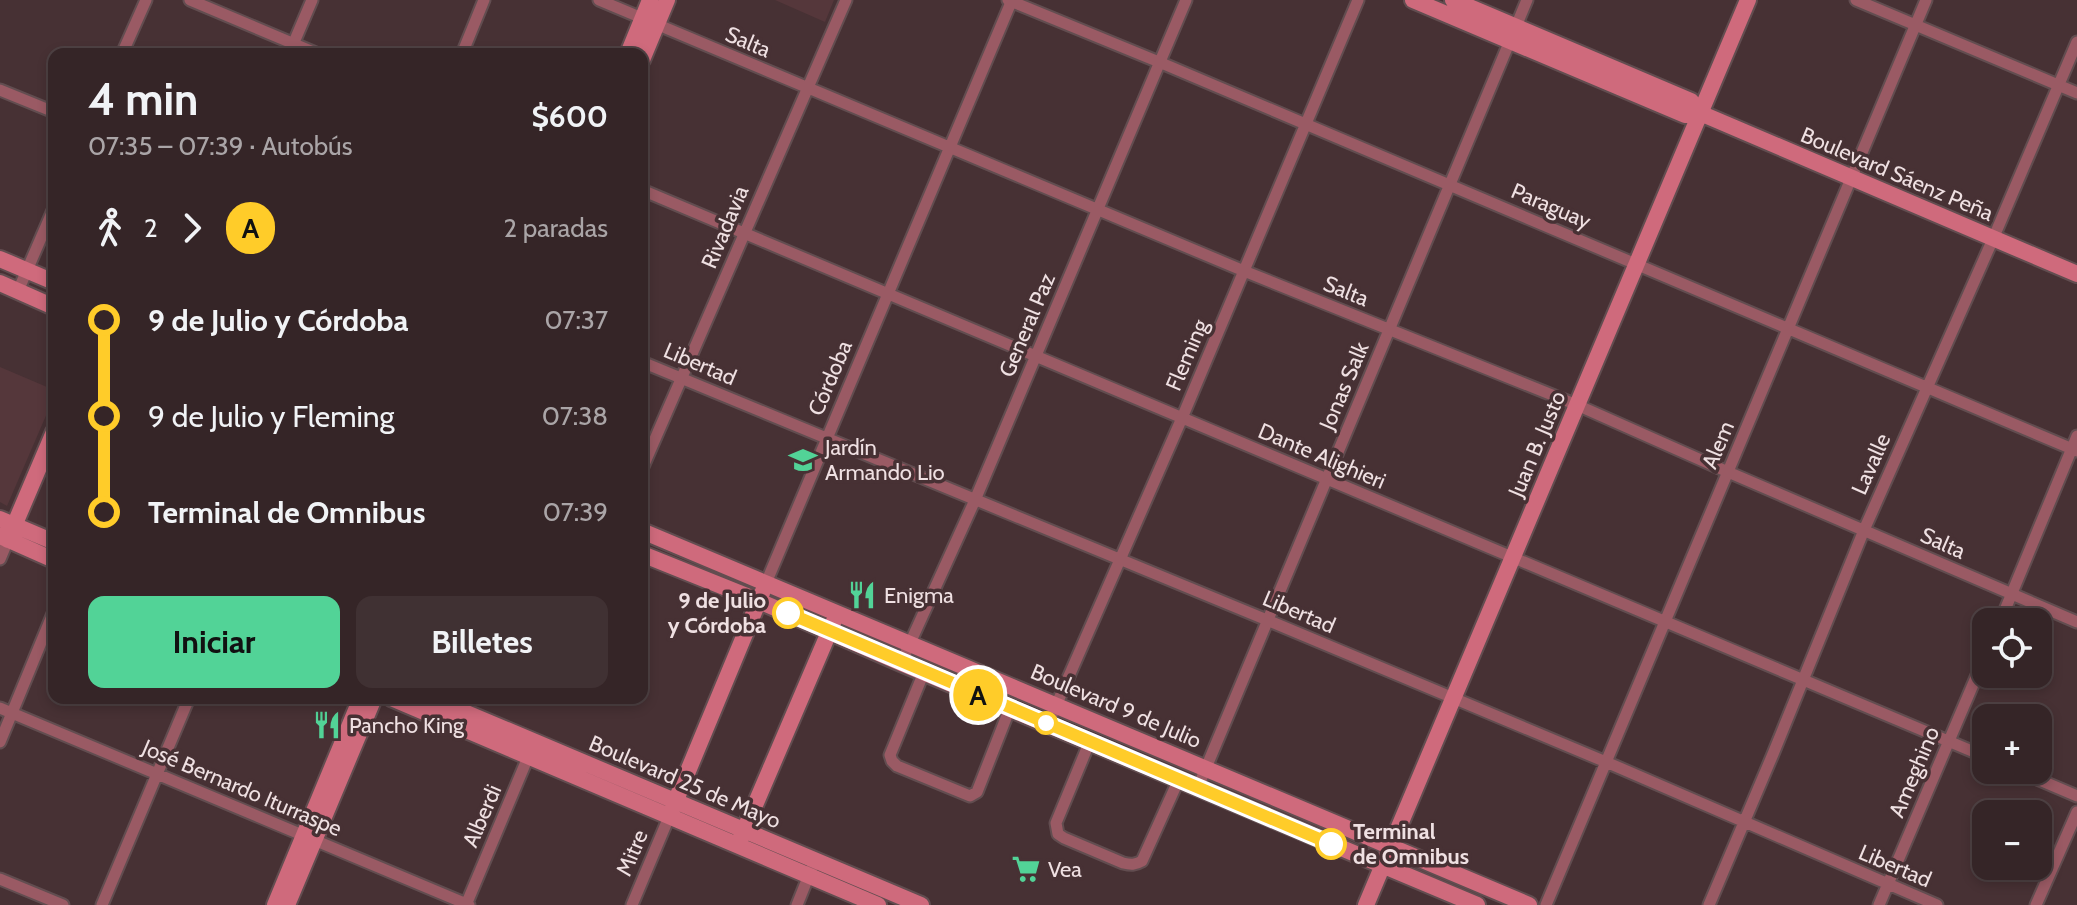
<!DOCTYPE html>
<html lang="es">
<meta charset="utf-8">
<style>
:root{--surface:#352527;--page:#403133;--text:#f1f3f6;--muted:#aaa5a7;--line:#4f4244;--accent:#52d397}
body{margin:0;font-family:Cabin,sans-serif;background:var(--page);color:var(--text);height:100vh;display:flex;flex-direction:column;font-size:30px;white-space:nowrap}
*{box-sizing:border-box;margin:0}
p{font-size:26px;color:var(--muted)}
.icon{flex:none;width:44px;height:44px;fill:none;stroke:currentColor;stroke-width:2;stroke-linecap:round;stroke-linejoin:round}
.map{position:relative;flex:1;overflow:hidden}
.details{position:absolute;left:48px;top:48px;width:600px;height:656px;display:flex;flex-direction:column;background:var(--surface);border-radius:16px;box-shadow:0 4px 12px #0003,0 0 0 2px var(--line)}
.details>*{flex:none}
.badge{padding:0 16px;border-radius:26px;font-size:28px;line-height:52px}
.controls{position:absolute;left:1972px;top:608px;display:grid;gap:16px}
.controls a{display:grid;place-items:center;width:80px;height:80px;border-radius:16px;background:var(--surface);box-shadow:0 4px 12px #0003,0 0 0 2px var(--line);font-size:40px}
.map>.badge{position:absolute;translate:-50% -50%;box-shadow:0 0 0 4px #fff}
.legs{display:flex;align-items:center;gap:12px;height:88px;padding:0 40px;font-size:26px}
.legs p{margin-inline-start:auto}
.overview{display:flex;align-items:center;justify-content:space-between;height:136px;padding:0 40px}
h1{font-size:44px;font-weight:700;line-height:60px}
.cta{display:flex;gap:16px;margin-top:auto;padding:16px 40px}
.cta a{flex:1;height:92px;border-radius:16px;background:var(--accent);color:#111;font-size:32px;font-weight:700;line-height:92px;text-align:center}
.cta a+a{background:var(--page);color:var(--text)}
ul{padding:0 40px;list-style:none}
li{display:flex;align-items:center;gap:28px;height:96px;font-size:30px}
li i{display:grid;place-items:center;width:12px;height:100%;margin:0 10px;background:currentColor}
li i::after{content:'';width:20px;height:20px;margin:-10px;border:6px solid;border-radius:50%;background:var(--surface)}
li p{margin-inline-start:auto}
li:first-child i{background:linear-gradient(#0000 50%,currentColor 0)}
li:last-child i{background:linear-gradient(currentColor 50%,#0000 0)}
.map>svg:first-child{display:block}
</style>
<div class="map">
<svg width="2077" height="905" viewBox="0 0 2077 905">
<rect width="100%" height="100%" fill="#473134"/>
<path fill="#55373b" d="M775 0H834L825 22Z
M0 367 54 390V397L7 506 0 502Z"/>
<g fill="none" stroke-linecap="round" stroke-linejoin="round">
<defs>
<path id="street" d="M190 0 318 54
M599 0 1244 271 1577 405 1728 472 2077 622
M1008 0 1159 62 2077 451
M1856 0 2077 93
M122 54 146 0
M289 54 312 0
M462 54 484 0
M0 90 54 112
M642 190 1986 757
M18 291 54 208
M642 362 1267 620 1606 762 1937 905
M642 469 846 0
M0 559 8 540
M766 583 1012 0
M2000 622 2077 436
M901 663 975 500 1186 0
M924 672 890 755 892 761 897 766 970 796 977 792 1010 708
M0 708 469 905
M1048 724 1182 418 1358 0
M1090 741 1056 823 1058 834 1064 838 1123 863C1131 865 1135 865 1142 861L1179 779
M0 742 54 611
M2016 770 2077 796
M1198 787 1527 0
M0 879 63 905
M102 905 189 698
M466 905 531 750
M632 905 669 817
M797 905 815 860
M1546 905 1926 0
M1709 905 1773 754 1864 530 1993 239 2077 42
M1879 905 1986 654
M2036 905 2077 812"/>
<path id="secondary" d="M1413 0 1685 115 1700 113
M1453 0 1691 101 1700 113 2077 274
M628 54 650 0
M642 60 667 0
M0 259 54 282
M0 283 54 307
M0 519 54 542
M642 531 1529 905
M0 536 54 560
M8 540 54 432
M642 554 759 601 901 663 1477 905
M391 698 878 905
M431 698 921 905
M671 812 762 593
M740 840 833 623
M275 905 361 698
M287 905 374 698
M1366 905 1748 0"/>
</defs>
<use href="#street" stroke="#624d50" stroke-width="15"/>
<use href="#secondary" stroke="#624d50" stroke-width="20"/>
<use href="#street" stroke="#9a5a64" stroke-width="11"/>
<use href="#secondary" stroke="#cf6a7c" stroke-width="16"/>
</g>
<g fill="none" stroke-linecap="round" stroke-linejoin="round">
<defs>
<path id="line-1" d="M788 613 1331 844"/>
</defs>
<use href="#line-1" stroke="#fff" stroke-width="18"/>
<use href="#line-1" stroke="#ffcc29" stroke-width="12"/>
</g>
<defs>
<symbol id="school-bare" viewBox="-9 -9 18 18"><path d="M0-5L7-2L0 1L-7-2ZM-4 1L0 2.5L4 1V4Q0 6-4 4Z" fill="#52d397" stroke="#473134" stroke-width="2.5" paint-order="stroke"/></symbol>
<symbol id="restaurant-bare" viewBox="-9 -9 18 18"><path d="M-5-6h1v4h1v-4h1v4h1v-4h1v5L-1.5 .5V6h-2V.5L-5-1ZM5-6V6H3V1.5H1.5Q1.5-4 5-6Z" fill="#52d397" stroke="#473134" stroke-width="2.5" paint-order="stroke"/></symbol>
<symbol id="supermarket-bare" viewBox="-9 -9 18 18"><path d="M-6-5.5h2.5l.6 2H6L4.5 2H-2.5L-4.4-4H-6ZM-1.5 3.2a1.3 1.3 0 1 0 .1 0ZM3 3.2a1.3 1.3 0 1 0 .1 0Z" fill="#52d397" stroke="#473134" stroke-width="2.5" paint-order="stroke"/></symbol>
</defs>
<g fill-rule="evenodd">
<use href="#school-bare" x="783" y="440" width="40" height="40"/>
<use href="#restaurant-bare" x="842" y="575" width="40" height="40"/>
<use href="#restaurant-bare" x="307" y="705" width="40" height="40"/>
<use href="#supermarket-bare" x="1006" y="849" width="40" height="40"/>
</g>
<g fill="#fff" stroke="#ffcc29" stroke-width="4">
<circle cx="788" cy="613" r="14"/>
<circle cx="1046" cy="723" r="10"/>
<circle cx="1331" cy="844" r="14"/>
</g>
<g text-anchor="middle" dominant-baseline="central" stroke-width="7" stroke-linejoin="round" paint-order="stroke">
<g font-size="22" fill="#efe0e2" stroke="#473134">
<text transform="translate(748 42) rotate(23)">Salta</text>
<text transform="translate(1897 174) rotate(23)">Boulevard Sáenz Peña</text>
<text transform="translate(1551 206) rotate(23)">Paraguay</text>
<text transform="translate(725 227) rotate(-67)">Rivadavia</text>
<text transform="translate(1346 291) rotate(22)">Salta</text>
<text transform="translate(1027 325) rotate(-67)">General Paz</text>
<text transform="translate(1187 355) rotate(-67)">Fleming</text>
<text transform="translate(700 364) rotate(23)">Libertad</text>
<text transform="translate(830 378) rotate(-67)">Córdoba</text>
<text transform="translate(1344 386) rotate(-67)">Jonas Salk</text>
<text transform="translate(1537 444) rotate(-67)">Juan B. Justo</text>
<text transform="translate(1718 445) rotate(-67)">Alem</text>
<text transform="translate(1322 456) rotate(23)">Dante Alighieri</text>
<text transform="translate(1871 464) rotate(-66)">Lavalle</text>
<text transform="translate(1943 543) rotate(24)">Salta</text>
<text transform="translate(1299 612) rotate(23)">Libertad</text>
<text transform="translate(1116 706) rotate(23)">Boulevard 9 de Julio</text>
<text transform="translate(1914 772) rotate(-67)">Ameghino</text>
<text transform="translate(685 782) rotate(23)">Boulevard 25 de Mayo</text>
<text transform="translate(242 788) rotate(23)">José Bernardo Iturraspe</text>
<text transform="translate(482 816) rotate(-67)">Alberdi</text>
<text transform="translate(632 853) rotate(-67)">Mitre</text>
<text transform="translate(1895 866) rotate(23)">Libertad</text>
</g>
<g font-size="22" fill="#efe0e2" stroke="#473134" text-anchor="start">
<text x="825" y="447">Jardín<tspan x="825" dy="25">Armando Lio</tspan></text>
<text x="884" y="595">Enigma</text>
<text x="349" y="725">Pancho King</text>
<text x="1048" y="869">Vea</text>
</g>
<g font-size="22" font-weight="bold" fill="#efe0e2" stroke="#473134" text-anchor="end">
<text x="766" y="600">9 de Julio<tspan x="766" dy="25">y Córdoba</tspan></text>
<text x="1353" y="831" text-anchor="start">Terminal<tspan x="1353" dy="25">de Omnibus</tspan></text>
</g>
</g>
</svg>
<div class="controls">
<a><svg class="icon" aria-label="locate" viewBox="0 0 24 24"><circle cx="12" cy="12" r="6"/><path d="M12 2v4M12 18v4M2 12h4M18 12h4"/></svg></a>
<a>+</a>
<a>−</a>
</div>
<b class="badge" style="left:978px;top:695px;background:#ffcc29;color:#111">A</b>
<section class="details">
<div class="overview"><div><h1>4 min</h1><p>07:35 – 07:39 · Autobús</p></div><b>$600</b></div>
<div class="legs"><svg class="icon" aria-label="walk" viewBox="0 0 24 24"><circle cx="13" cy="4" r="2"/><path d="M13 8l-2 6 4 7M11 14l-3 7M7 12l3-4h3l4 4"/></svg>2<svg class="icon" aria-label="forward" viewBox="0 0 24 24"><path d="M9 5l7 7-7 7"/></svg><b class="badge" style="background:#ffcc29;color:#111">A</b><p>2 paradas</p></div>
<ul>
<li><i style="color:#ffcc29"></i><b>9 de Julio y Córdoba</b><p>07:37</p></li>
<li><i style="color:#ffcc29"></i><span>9 de Julio y Fleming</span><p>07:38</p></li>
<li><i style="color:#ffcc29"></i><b>Terminal de Omnibus</b><p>07:39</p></li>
</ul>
<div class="cta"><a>Iniciar</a><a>Billetes</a></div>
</section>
</div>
